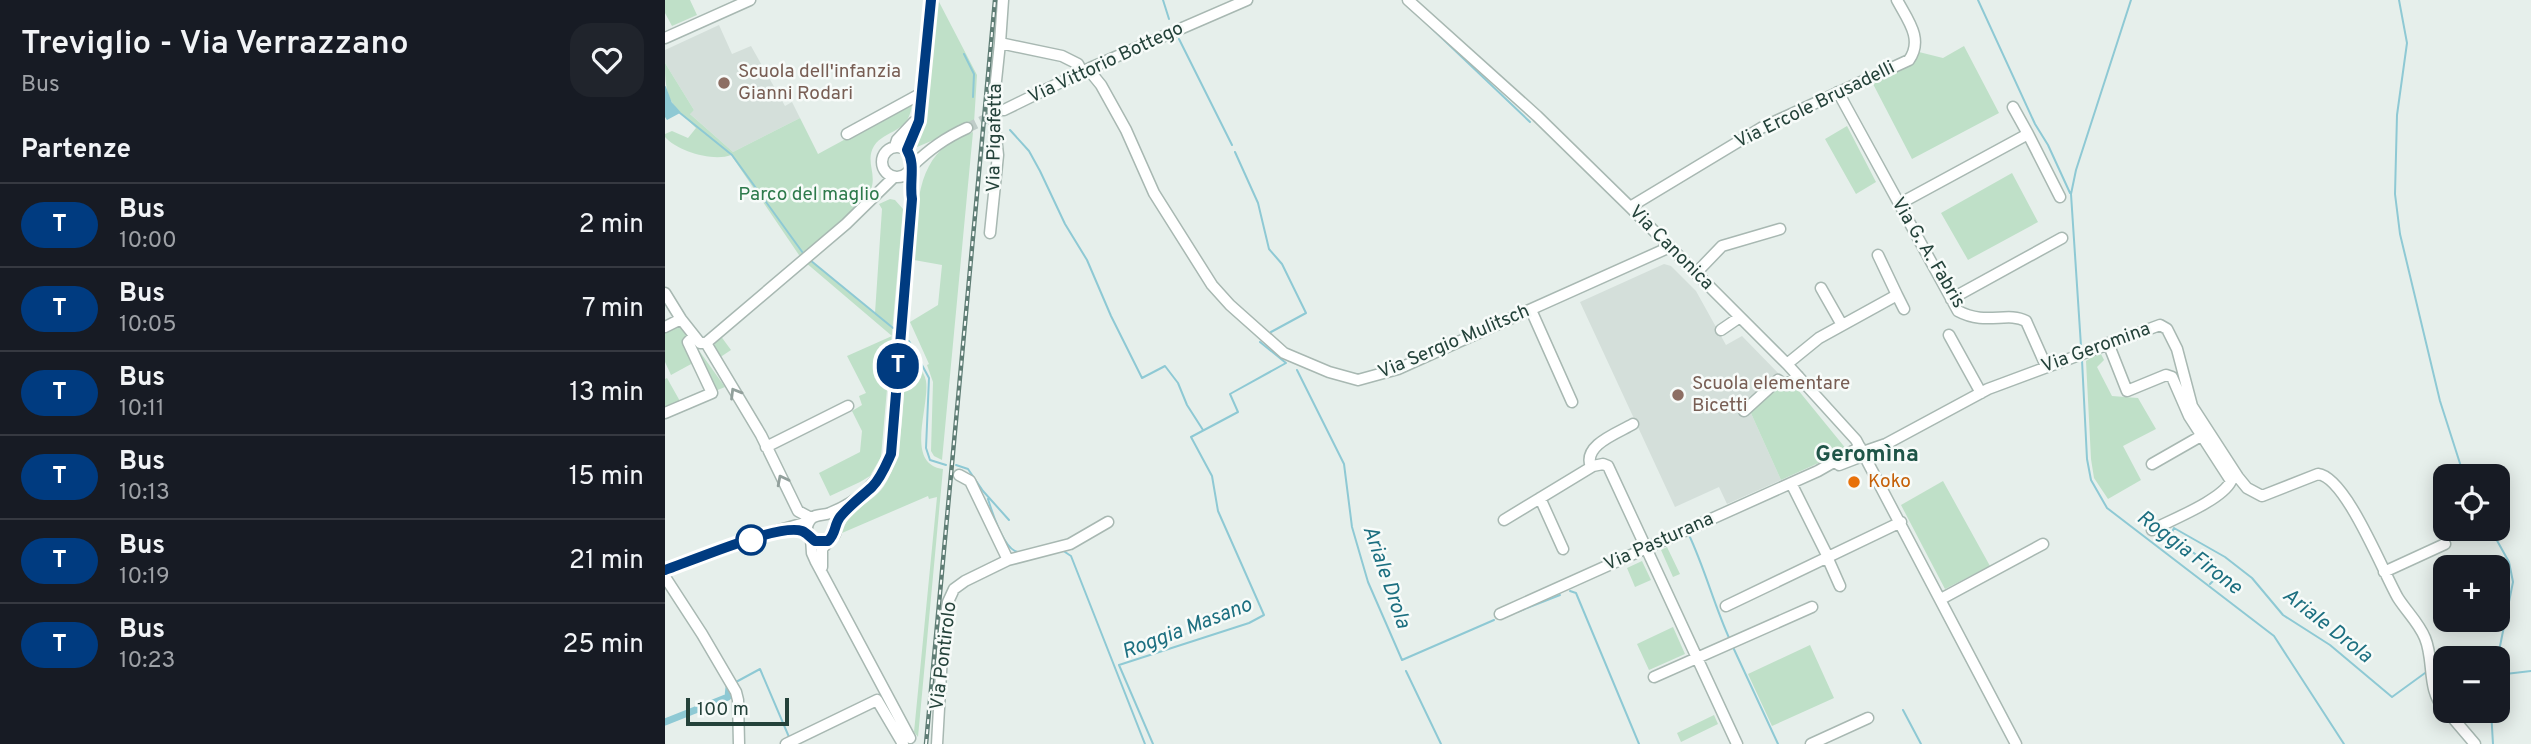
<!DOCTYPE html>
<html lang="it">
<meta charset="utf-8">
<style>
:root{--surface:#171b24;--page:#20242c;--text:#f1f3f6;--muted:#9ea1a6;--line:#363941}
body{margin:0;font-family:Overpass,sans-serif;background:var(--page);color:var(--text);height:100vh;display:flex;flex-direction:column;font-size:26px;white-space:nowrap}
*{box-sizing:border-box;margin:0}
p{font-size:23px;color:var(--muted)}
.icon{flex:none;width:38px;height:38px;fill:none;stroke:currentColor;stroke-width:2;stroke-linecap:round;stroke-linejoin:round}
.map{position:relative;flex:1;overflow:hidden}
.panel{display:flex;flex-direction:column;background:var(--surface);width:665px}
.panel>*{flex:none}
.badge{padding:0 14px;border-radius:23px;font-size:24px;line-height:46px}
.fabs{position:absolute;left:1768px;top:464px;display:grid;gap:14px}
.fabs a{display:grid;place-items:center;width:77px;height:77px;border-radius:14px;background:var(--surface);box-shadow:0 4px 18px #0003;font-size:35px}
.scale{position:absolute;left:21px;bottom:18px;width:103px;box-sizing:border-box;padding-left:7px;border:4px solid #24423a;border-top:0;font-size:19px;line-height:24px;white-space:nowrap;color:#24423a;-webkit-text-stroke:5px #f7fbf9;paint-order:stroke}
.map>.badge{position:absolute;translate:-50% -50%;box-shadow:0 0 0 4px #fff}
h2{padding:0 21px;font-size:26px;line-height:63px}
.round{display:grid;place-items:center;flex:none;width:74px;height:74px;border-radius:21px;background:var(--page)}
.summary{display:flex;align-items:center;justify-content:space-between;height:119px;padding:0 21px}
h1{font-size:33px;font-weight:600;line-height:52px}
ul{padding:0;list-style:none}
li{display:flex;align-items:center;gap:21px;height:84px;padding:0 21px;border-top:2px solid var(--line)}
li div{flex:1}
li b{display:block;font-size:26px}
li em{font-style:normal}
li .badge{min-width:77px;font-weight:700;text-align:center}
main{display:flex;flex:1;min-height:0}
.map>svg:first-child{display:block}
</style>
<main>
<section class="panel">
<div class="summary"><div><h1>Treviglio - Via Verrazzano</h1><p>Bus</p></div><a class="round"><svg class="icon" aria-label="heart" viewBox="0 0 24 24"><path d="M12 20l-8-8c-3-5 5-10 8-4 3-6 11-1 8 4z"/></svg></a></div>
<h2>Partenze</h2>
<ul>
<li><span class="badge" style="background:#003b80;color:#fff">T</span><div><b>Bus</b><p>10:00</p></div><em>2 min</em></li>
<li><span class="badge" style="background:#003b80;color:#fff">T</span><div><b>Bus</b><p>10:05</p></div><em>7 min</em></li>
<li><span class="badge" style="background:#003b80;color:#fff">T</span><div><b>Bus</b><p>10:11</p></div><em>13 min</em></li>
<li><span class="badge" style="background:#003b80;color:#fff">T</span><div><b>Bus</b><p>10:13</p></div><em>15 min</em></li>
<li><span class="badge" style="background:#003b80;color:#fff">T</span><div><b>Bus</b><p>10:19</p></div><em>21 min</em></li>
<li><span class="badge" style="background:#003b80;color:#fff">T</span><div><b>Bus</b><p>10:23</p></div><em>25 min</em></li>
</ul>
</section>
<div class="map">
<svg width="1866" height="744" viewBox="0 0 1866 744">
<rect width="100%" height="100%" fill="#e6efeb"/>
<path fill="#d4dfda" d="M54 25 67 54 86 46 120 106 127 102 135 118 68 152 24 113 29 110 0 63V50Z
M999 264 1006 266 1031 291 1061 345 1077 336 1119 379 1085 411 1116 480 1062 504 1054 487 1010 507 915 302Z"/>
<path fill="#bfe0c8" d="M0 0H25L32 15 7 26 0 13Z
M273 0 312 75 309 123 252 147 249 145 260 108Z
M1299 46 1334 113 1247 159 1207 82 1240 68 1254 52 1278 58Z
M0 63 29 110 25 114 68 152 135 118 153 154 247 103C245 134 220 129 209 146 200 161 212 174 206 189 198 209 154 241 136 258L66 155C48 162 12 151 0 137V134L7 131 23 138 31 128C5 103 0 100 0 63Z
M1182 126 1211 182 1191 194 1160 139Z
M308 132 277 460 269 456 266 451 268 382 262 365 264 364 245 322 273 305 277 265 249 260C252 222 248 169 283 144 290 139 300 136 308 132Z
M1347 173 1373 222 1303 260 1276 213Z
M225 199 230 200 238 209 216 457 205 476 195 482 165 496 154 473 195 452 197 431 187 411 197 405 194 396 201 393 182 356 227 336 140 262 143 258 210 313 217 209 214 204Z
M9 327 16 328 23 338 28 363 6 375 0 362V332Z
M55 335 66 350 54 358 49 345Z
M30 345 60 387 50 391Z
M241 347C247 357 259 370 261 381 265 406 239 464 278 469L253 737 249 732 272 497 264 499 263 496 177 533C184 507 206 505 219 486 241 454 238 387 241 347Z
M1435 352 1439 360 1432 367 1447 396 1473 398 1491 429 1458 446 1476 480 1443 499 1429 478 1426 459 1421 361Z
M2 378 16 403 0 410V379Z
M1113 384 1125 388 1129 385 1182 450 1116 480 1085 411Z
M1278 481 1325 566 1280 589 1236 505Z
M1002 547 1015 574 1008 577 996 550Z
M977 561 986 580 970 587 962 568Z
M1008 627 1020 654 984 670 972 644Z
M1145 645 1169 698 1107 726 1083 674Z
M1049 715 1053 724 1016 742 1012 733Z"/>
<path fill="#8ec9d4" d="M0 87 6 103 15 113 2 120 0 117Z"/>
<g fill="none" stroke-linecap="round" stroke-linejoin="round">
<path stroke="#8ec9d4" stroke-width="2" d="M498 0 504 19
M1313 0 1370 124 1383 145 1405 193
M1734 0 1742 43 1732 115 1730 194 1735 234 1775 401 1799 476
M759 21 865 122
M514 39 567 145
M299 54 309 74 308 97
M0 87 6 103 15 113 67 155 138 253
M345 130 364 151 375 171 400 224 422 260 446 316 477 378 500 366 513 383 522 405 538 430
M570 152 593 203 604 249 617 264 641 313 606 332
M145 260 228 328
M244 341 264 378 261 448 265 460 281 465
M1416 346 1406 194 1411 170 1466 0
M1417 360 1422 459 1426 480 1442 508 1609 636 1679 744
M632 370 679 464 687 527 703 582 737 660 829 620
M291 465 303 469 318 491 344 520
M323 499C327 512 339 550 353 552
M1825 528 1844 562 1848 582 1832 661
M1024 535C1040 569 1049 605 1065 640
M397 550 406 556 480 744
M1545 584 1549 580C1543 558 1522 548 1504 538L1509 528 1560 557 1587 578 1618 615 1665 645 1727 697 1760 673
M905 591 911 593 974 744
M852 612 895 595
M1067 645 1113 744
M741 671 776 744
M1770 672 1780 673
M1832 675 1866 671
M71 682 95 669 124 737
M1238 710 1256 744
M1826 710 1828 744
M488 744 454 665 584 623 599 615 553 511 547 476 526 437 573 412 565 394 621 363 595 342"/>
<path stroke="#8ec9d4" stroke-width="7" d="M0 722 63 697 64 687"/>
<path stroke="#bfccc8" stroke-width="10" stroke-dasharray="10 5" stroke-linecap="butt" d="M302 128 335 112"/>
<defs>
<path id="minor" d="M743 0 872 116 965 207 1122 364 1191 440 1351 744
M0 38 85 0
M335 43 338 0
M423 69 436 85 461 130 489 193 547 285 565 305 619 353 664 372 693 380 733 369 1005 247
M1173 92 1293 311C1321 326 1342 311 1361 321L1381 366
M1348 107 1363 134
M339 110 425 68 582 0
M182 134 257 93
M230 146 232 140 249 122
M217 162a15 15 0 1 1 30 0a15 15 0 1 1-30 0Z
M242 151 254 121 266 0
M247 166C265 149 280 138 302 128
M1234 204 1363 134 1395 197
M965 207 1096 128 1244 60C1259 39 1242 19 1232 0
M325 233 333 155 328 109 335 43 397 56 413 64 417 72
M1213 255 1232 295
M1031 273 1057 246 1115 229
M1156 288 1177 325
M0 293 16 319 35 343H41L181 224 229 177
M1286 299 1397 238
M866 310 907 402
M0 327 16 319
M1056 330 1075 317
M1284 335 1316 393
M41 343 96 435 133 511 146 518
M1443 343 1462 391 1501 375 1507 377 1524 416 1566 481C1557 500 1506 520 1487 530
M1122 364 1154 338 1232 295 1239 309
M1079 411 1113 380 1121 385 1133 376
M0 413 47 393 23 342 29 336
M101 447 183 406
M1198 452 1221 444 1323 389 1495 325 1502 329 1512 349 1527 406 1573 477 1582 488 1597 496 1653 474C1681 477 1718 572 1733 598 1742 612 1754 623 1760 638 1770 662 1761 689 1780 710
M1487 464 1536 436
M1174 465 1200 455
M926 467C917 445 953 433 968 424
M294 475 305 481 343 560
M1126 483 1164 559
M875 498 898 549
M839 520 928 466 938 464 943 466 1072 744
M146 538 147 553 151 562 245 738
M163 541C151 545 135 534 145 520 150 513 158 516 165 513 195 501 213 483 226 454L247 199 245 169
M1163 559 1175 586
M157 567V549L170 534 173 519 189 502
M0 570 104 533 143 522
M1719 572 1780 544
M0 577 37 634 71 692 73 700 74 744
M1276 599 1378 544
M1061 606 1236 522
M835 614 1153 471 1195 447
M989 677 1147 607
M1781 710 1810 744
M121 744 212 700 238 744
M272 744 278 637 283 602 289 589 300 581 343 560 405 544 443 522
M1146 744 1203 718"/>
</defs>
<use href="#minor" stroke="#a8b8b2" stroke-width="13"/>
<use href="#minor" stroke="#fff" stroke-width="10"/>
<defs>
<path id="rail" d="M261 744 330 0"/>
</defs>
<use href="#rail" stroke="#5f7d75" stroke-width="4.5"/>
<use href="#rail" stroke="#f7fbf9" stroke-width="2" stroke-dasharray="5" stroke-linecap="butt"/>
</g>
<defs><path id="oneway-chevron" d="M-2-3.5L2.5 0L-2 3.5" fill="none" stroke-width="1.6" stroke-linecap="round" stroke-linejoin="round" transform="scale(1.75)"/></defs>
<g stroke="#92a09c">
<use href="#oneway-chevron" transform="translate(70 393) rotate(-121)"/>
<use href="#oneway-chevron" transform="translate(117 480) rotate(-117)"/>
</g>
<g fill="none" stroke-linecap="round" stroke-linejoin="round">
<defs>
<path id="line" d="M0 570C27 561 114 523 137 531 142 533 146 538 150 541H163C171 534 169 525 175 517 185 505 196 497 207 487 216 478 221 465 226 454L247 199C244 183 251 164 242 150L254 121 266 0"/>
</defs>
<use href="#line" stroke="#fff" stroke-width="16"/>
<use href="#line" stroke="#003b80" stroke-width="10"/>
</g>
<g fill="#8d6e63" stroke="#f7fbf9" stroke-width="2.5">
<circle cx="59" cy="83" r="7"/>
<circle cx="1013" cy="395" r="7"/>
</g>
<circle fill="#e8710a" stroke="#f7fbf9" stroke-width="2.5" cx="1189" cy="482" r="7"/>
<circle fill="#fff" stroke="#003b80" stroke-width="3.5" cx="86" cy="540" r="14"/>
<g text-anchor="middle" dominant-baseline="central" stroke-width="5" stroke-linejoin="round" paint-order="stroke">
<g font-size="19" fill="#24423a" stroke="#f7fbf9">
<text transform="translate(441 63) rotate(-25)">Via Vittorio Bottego</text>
<text transform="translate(1150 105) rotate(-26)">Via Ercole Brusadelli</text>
<text transform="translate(330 138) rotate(-89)">Via Pigafetta</text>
<text transform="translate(1006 248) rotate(45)">Via Canonica</text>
<text transform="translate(1263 253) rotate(59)">Via G. A. Fabris</text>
<text transform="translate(789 342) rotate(-23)">Via Sergio Mulitsch</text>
<text transform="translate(1431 348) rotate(-20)">Via Geromina</text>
<text transform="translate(994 542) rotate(-24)">Via Pasturana</text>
<text transform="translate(279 656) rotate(-83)">Via Pontirolo</text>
</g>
<g font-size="19" fill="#785e54" stroke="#f7fbf9" text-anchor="start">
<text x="73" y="72">Scuola dell'infanzia<tspan x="73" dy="22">Gianni Rodari</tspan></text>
<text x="1027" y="384">Scuola elementare<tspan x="1027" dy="22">Bicetti</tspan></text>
</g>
<g font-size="19" fill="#2d7a4b" stroke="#f7fbf9">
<text x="144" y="195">Parco del maglio</text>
</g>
<g font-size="19" fill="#c56008" stroke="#f7fbf9" text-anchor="start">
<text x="1203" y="482">Koko</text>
</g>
<g font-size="21" font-style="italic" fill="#1c6f80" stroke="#f7fbf9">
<text transform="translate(1524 553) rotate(37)">Roggia Firone</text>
<text transform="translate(721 577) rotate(71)">Ariale Drola</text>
<text transform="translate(1662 626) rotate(38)">Ariale Drola</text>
<text transform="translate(522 629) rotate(-21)">Roggia Masano</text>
</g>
<g font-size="23" font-weight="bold" fill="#1f5548" stroke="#f7fbf9">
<text x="1202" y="455">Geromìna</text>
</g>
</g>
</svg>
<div class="fabs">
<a><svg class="icon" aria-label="locate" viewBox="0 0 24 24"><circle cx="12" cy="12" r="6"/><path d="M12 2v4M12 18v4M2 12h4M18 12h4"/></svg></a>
<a>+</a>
<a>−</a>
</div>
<div class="scale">100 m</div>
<b class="badge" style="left:233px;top:366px;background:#003b80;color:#fff">T</b>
</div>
</main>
